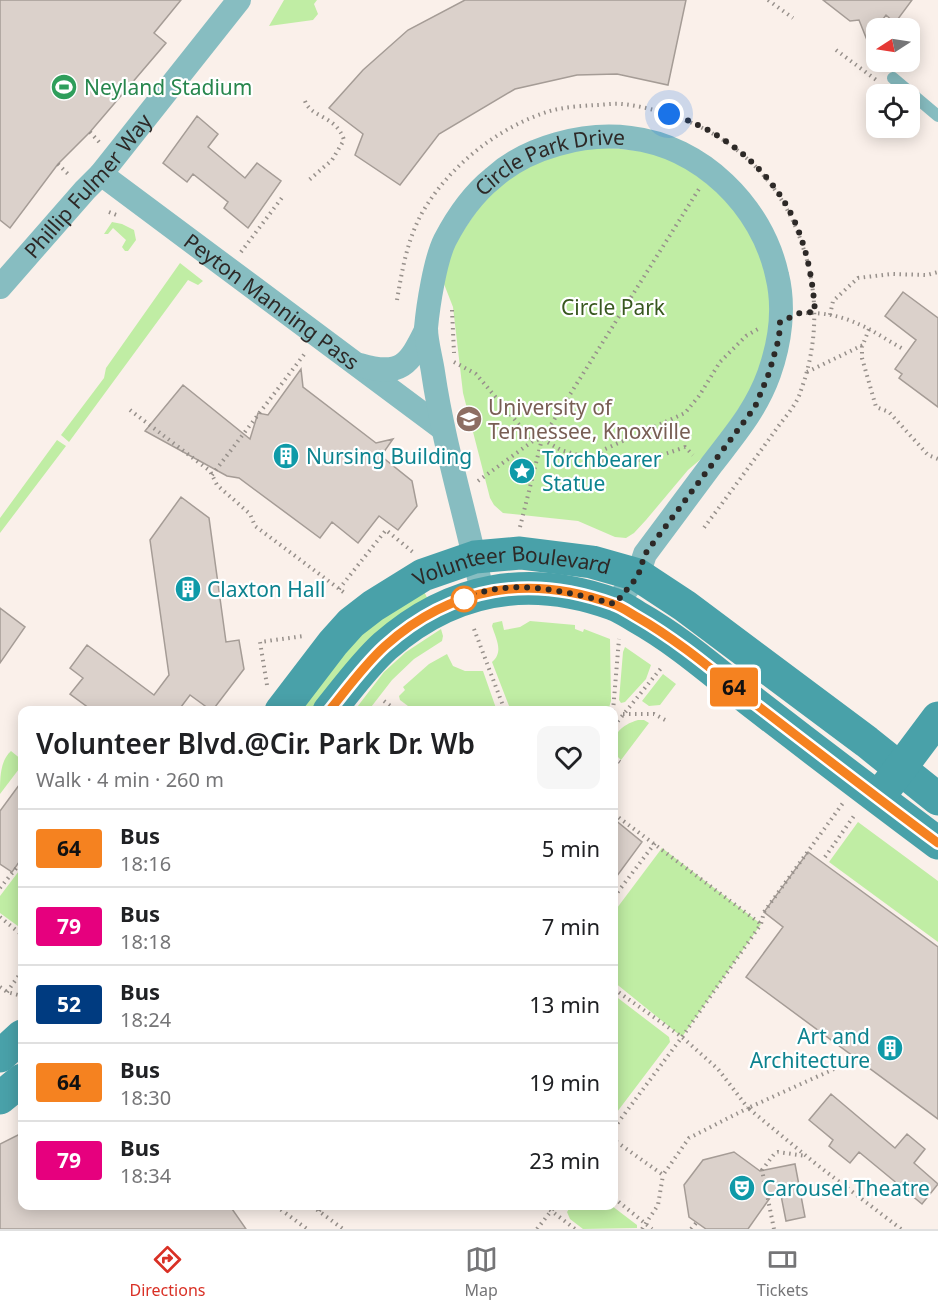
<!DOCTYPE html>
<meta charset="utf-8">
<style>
:root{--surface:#fff;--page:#f6f6f6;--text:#202124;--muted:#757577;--line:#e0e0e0;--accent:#d93025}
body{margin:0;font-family:"Noto Sans",sans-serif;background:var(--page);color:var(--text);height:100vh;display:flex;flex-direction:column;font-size:22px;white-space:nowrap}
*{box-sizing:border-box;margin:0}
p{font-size:20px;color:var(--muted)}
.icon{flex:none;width:33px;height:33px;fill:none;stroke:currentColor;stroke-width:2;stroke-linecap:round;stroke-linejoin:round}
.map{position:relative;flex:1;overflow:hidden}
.drawer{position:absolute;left:18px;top:706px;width:600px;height:504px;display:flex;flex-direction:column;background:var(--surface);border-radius:12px;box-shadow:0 3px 15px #0003}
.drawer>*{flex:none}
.badge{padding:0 12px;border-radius:4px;font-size:21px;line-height:39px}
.needle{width:39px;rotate:258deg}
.buttons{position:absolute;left:866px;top:18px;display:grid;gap:12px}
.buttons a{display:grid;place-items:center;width:54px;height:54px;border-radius:12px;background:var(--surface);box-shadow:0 3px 15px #0003;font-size:30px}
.you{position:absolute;width:30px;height:30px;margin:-15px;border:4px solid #fff;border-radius:50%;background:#1a73e8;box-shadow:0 0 0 9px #1a73e833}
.map>.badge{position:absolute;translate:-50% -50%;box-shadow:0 0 0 3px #fff}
.round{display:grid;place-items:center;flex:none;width:63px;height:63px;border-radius:12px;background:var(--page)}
.summary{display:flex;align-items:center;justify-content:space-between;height:102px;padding:0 18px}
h1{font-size:28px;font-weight:600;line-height:45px}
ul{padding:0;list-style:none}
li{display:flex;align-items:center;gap:18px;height:78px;padding:0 18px;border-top:2px solid var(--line)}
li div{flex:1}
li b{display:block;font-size:22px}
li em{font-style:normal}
li .badge{min-width:66px;font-weight:700;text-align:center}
.tabs{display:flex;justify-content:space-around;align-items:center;height:84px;border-top:2px solid var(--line);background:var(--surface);font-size:16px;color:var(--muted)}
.tabs a{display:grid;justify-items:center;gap:3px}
.tabs .active{color:var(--accent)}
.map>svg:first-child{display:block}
</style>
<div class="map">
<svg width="938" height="1229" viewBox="0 0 938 1229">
<rect width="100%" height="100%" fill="#faf0ea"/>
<path fill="#c0eda4" d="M284 0H317L314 4 318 14 313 20 269 26Z
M572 144 669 154 746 214 773 293 763 374 708 453 688 470 646 520 634 533 626 538 615 537 578 521 503 513 494 505 490 498 463 393 453 307 444 284 451 249 498 179Z
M112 222 122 224 134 230 136 240 128 251H125L122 247 126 240 113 228 108 234H104Z
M180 263 203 281 198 285 188 280 69 442 61 435 104 378 106 368Z
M57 440 66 446 0 533V518Z
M423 589 429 602 315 711H297L351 641Z
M502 621 504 630 520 627 530 621 575 625V629L583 632 584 629 610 639 611 701 608 711H511L492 662C504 652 496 639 492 626L493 623Z
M441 629 443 636 442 641 414 659 392 680 368 711H354L384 672 406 652Z
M625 647 651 665 646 679 625 702 621 703 619 700 623 652Z
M447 654 453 666 465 671H483L497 711H409L406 709 408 706 400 700 399 696 405 690 403 687 429 664Z
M663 674 676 684 660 705 649 706 642 701Z
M638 720H644L649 723 621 760 614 753C613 734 619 726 638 720Z
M11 751 22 760V765L0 794C0 778 0 761 11 751Z
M858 822 938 881V942L829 862Z
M662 848 761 924 682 1037 614 982V912Z
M22 867V929L0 913V896Z
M614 995 669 1037 670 1042 614 1116Z
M571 1206H612L637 1225V1228L583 1229 570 1219 567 1212Z"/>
<path fill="#dbd1cb" stroke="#a59c96" stroke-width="1.5" d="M0 0H181L154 33 166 43 90 132 58 164 10 228 0 220Z
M465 0H686L668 85 617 74 577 75 515 89 439 134 400 185 355 155 363 134 329 108 363 70 408 30Z
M823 0H912L895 23 886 15 867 40 859 20 850 21Z
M197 116 218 134 208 147 245 178 257 163 281 181 248 228 224 208 228 202 193 174 187 182 163 163Z
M903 292 938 318V407L899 378 902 374 895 369 916 340 885 316Z
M301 369 303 387 376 443 393 439 381 456 412 481 417 506 398 530 379 516 358 543 332 522 320 538 239 478 227 476 145 431 183 385 250 439 258 413 268 415Z
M181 497 209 518 226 642 239 640 244 669 212 711 190 695 178 711H93L70 694 83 678 70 668 87 645 154 695 169 675 150 540Z
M0 608 25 627 0 663Z
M22 781V858L12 872 0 864V811Z
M614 819 642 842 614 880Z
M808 852 938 947V1119L746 977 783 927 764 912Z
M831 1094 895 1148 907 1134 925 1149 914 1163 938 1184 922 1204 859 1152 850 1163 829 1146 833 1140 809 1120Z
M22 1133V1206H230L246 1229H0V1144Z
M734 1152 760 1171 795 1164 805 1217 786 1221 779 1185 748 1229H706L689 1217 684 1185 703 1160Z"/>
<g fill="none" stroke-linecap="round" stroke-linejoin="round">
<path stroke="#97908b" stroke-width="4" stroke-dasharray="1.5 4.5" stroke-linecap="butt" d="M768 0 793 18
M836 50 879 82
M305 101C311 118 336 115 344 140L332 160 309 180
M90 132 100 143
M58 164 70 176
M109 212 119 216
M241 252 284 195
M397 300C402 271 407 240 422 213 449 166 498 127 550 111 564 107 581 106 595 105 604 105 613 103 622 104 634 105 646 108 658 111 728 130 781 177 803 247 819 295 818 345 800 393 796 406 783 419 775 431 751 464 727 497 703 529
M452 310 454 353
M800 313C828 312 845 317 869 329L862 347V358L876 407 889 412 928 455 938 459
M830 315 833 301 858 278 891 274 927 275 938 272
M869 329 903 349
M454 362 476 374 533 441
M807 372 863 345
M130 410 210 471 217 485 250 514 255 526 346 594
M596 460C630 464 653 459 685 447L693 455
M212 475 306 352
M478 481 533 441 542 439 561 450 595 460 603 450 685 413 699 396 720 362 746 336 758 329
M520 527 542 439 699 189
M339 589 386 530 414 553
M474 629 505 711
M267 685 260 642 304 636
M384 701 397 711
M613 711 619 639
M623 714H654L669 722
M614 726 662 667
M614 758 620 762
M614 814 761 924
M825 857 856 813
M0 888 22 861
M614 897 655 843
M0 917 22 935
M0 987 7 992 22 996
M614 989 682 1037 718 1069 748 1108 689 1138 663 1175 614 1140
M7 992 22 971
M834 1069 748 1108 816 1164 901 1229
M614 1128 682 1037 761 924 764 912 843 803
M614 1198 652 1229
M276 1206 307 1229
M312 1206 343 1229
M545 1206 575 1229
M319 1211 322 1206
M537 1229 555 1206
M642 1229 658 1205 663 1175
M691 1229 697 1222
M774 1229 762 1170 775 1153 778 1152 806 1156"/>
<path stroke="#87bdc1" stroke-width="12" d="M893 78 938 116"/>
<g stroke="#87bdc1" stroke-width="24">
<path id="s1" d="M101 174 443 429"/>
<path id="s2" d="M0 287 85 190 101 174 239 0"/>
<path d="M360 365C401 377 409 365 426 330"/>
<path id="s3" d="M482 592C467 519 444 447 433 372 431 358 426 342 426 328 428 306 435 260 445 240 457 217 473 194 493 178 527 147 585 132 630 138 701 146 762 206 777 275 785 307 780 343 769 374 756 410 735 434 712 464 690 494 667 524 645 554L638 575 615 604"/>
</g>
<g stroke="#49a1a9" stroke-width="33">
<path id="s4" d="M281 711 333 643 351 623 373 606 423 575 475 557 520 553 592 562 638 575 685 606 867 742 938 799"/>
<path d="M329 711C347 689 364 665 385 646 452 587 530 574 613 604 622 607 630 613 637 617 678 640 713 671 750 700 812 748 875 796 938 843"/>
<path d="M887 786 938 718"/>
<path d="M0 1056 22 1036"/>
<path d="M0 1098 22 1080"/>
</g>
</g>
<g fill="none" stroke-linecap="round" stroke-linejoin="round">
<defs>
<path id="line" d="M329 711C347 689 364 665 385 646 452 586 530 574 613 604 622 607 630 613 637 617 679 641 716 673 754 703 815 750 876 797 938 843"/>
</defs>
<use href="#line" stroke="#fff" stroke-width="14"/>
<use href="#line" stroke="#f58220" stroke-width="9"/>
<path stroke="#2d2927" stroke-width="6" stroke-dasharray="0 10.8" d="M464 599C512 576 566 592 615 604L638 576 645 554 755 407 769 373 779 338 780 322 800 313 815 312C813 283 808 254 797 227 776 174 723 129 669 114"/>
</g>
<defs>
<symbol id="stadium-disc" viewBox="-11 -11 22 22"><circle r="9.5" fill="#2e9e5b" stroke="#fff"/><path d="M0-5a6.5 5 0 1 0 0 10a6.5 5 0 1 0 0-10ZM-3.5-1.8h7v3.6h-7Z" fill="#fff"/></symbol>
<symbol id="university-disc" viewBox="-11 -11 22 22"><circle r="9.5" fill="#8d6e63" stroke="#fff"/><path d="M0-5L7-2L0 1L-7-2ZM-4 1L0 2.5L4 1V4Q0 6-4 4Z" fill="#fff"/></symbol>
<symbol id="building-disc" viewBox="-11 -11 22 22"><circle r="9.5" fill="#0f9aa8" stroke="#fff"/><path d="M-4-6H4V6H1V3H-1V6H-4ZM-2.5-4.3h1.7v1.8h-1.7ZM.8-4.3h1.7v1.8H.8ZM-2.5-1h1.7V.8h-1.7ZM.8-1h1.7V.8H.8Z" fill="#fff"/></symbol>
<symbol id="sight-disc" viewBox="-11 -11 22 22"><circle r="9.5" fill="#0f9aa8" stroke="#fff"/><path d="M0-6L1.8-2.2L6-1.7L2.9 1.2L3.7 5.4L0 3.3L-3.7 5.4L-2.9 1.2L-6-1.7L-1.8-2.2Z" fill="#fff"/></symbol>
<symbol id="theatre-disc" viewBox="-11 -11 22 22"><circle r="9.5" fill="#0f9aa8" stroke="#fff"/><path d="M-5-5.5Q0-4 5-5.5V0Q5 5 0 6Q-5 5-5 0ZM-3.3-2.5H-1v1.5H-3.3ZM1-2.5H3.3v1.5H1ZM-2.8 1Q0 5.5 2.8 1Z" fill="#fff"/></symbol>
</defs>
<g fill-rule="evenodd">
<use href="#stadium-disc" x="49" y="72" width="30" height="30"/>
<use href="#university-disc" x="454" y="404" width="30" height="30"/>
<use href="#building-disc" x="271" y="441" width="30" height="30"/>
<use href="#sight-disc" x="507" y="456" width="30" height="30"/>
<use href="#building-disc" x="173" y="574" width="30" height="30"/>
<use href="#building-disc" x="875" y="1033" width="30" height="30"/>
<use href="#theatre-disc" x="727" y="1173" width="30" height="30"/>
</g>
<circle fill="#fff" stroke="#f58220" stroke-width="3" cx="464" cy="599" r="12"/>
<g text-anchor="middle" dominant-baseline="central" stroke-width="4.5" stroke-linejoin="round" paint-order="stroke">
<g font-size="21" fill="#27864d" stroke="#fff" text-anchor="start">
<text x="84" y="87">Neyland Stadium</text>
</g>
<g font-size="21" fill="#2d2927" stroke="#fff">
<text stroke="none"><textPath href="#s3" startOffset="500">Circle Park Drive</textPath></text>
<text stroke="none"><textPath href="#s2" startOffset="134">Phillip Fulmer Way</textPath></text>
<text stroke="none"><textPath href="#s1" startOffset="213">Peyton Manning Pass</textPath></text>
<text stroke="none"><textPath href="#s4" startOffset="290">Volunteer Boulevard</textPath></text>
</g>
<g font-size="21" fill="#38581f" stroke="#fff">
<text x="613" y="307">Circle Park</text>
</g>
<g font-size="21" fill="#785e54" stroke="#fff" text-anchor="start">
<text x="488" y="407">University of<tspan x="488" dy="24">Tennessee, Knoxville</tspan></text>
</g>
<g font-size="21" fill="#0d838f" stroke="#fff" text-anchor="start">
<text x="306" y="456">Nursing Building</text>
<text x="542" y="459">Torchbearer<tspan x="542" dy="24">Statue</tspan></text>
<text x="207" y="589">Claxton Hall</text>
<text x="870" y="1036" text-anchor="end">Art and<tspan x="870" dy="24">Architecture</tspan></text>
<text x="762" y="1188">Carousel Theatre</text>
</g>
</g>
</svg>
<div class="buttons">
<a><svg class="needle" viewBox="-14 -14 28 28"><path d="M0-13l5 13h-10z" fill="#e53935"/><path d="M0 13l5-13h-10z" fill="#757577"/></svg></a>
<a><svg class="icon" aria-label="locate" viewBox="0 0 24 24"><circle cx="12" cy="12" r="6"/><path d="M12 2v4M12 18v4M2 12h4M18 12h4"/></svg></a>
</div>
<div class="you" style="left:669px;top:114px"></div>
<b class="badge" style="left:734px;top:687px;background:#f58220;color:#111">64</b>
<section class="drawer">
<div class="summary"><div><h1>Volunteer Blvd.@Cir. Park Dr. Wb</h1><p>Walk · 4 min · 260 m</p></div><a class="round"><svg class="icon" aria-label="heart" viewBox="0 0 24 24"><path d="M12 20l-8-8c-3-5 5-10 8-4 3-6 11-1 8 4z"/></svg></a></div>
<ul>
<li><span class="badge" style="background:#f58220;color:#111">64</span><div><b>Bus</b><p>18:16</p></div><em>5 min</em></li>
<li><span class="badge" style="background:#e6007e;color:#fff">79</span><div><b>Bus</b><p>18:18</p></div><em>7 min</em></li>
<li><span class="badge" style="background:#003b80;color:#fff">52</span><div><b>Bus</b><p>18:24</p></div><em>13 min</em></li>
<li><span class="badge" style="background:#f58220;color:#111">64</span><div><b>Bus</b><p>18:30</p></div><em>19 min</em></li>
<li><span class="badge" style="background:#e6007e;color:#fff">79</span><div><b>Bus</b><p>18:34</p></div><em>23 min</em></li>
</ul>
</section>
</div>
<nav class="tabs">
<a class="active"><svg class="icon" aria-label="directions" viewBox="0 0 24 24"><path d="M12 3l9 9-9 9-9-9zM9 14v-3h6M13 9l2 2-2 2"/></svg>Directions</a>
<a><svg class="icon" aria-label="map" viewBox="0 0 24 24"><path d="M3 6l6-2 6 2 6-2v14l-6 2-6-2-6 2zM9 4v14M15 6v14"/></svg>Map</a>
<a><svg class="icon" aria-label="tickets" viewBox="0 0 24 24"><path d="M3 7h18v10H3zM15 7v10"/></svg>Tickets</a>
</nav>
